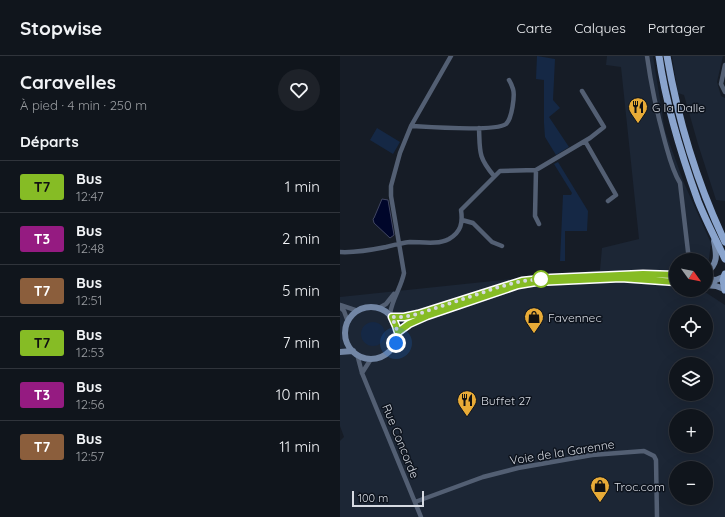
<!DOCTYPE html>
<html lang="fr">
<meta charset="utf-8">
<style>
:root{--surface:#10151c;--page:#1e2229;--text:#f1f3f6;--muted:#9c9fa3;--line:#30343b}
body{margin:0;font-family:Quicksand,sans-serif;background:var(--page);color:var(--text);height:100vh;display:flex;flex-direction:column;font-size:15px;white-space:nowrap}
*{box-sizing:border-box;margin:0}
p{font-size:13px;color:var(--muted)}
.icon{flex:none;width:22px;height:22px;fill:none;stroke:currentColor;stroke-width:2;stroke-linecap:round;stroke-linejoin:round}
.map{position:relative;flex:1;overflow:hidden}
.details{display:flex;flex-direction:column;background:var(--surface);width:340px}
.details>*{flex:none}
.badge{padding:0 8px;border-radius:3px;font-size:14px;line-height:26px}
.needle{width:26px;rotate:123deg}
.buttons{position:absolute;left:329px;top:197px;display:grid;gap:8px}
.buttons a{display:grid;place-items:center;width:44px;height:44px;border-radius:50%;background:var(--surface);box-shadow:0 4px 16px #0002,0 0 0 1px var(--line);font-size:20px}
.scale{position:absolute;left:12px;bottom:10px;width:72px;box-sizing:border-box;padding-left:4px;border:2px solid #d6dae2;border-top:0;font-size:11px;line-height:14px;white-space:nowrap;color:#d6dae2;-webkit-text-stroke:3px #0d131d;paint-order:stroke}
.you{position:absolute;width:20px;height:20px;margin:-10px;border:3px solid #fff;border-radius:50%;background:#1a73e8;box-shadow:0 0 0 6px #1a73e833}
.map>.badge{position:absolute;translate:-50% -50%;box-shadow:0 0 0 2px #fff}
h2{padding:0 20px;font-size:15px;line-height:36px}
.round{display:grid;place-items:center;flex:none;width:42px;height:42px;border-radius:21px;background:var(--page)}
.overview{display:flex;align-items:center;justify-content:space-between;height:68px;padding:0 20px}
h1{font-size:19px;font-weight:700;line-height:30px}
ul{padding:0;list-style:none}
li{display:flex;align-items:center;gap:12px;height:52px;padding:0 20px;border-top:1px solid var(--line)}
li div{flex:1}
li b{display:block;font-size:15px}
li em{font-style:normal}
li .badge{min-width:44px;font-weight:700;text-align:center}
header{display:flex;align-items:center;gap:24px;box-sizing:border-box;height:56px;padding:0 20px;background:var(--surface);border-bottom:1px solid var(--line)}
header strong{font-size:19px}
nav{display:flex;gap:22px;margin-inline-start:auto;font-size:14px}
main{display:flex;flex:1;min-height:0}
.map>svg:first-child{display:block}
</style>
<header>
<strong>Stopwise</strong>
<nav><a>Carte</a><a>Calques</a><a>Partager</a></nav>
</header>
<main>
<section class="details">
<div class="overview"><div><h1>Caravelles</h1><p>À pied · 4 min · 250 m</p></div><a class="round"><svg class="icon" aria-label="heart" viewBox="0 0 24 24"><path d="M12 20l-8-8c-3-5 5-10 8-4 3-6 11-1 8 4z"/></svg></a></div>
<h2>Départs</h2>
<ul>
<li><span class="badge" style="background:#86bc25;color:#111">T7</span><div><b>Bus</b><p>12:47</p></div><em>1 min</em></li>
<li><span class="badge" style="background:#951b81;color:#fff">T3</span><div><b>Bus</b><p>12:48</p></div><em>2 min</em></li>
<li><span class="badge" style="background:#8b5e3c;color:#fff">T7</span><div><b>Bus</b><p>12:51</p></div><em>5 min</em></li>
<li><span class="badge" style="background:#86bc25;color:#111">T7</span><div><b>Bus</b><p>12:53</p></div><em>7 min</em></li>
<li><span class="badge" style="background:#951b81;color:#fff">T3</span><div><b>Bus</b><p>12:56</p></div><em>10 min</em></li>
<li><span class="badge" style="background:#8b5e3c;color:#fff">T7</span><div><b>Bus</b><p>12:57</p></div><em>11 min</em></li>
</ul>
</section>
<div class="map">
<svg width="385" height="461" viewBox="0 0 385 461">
<rect width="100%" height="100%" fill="#161c26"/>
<path fill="#1c2635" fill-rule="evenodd" d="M267 0H313L325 75 344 127 371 187 366 226V204H336V234H365V236L385 249V461H0V385L4 381 0 370V241L260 214 262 192 299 183 281 11 266 9ZM336 256H366V286H336ZM336 308H366V338H336ZM336 360H366V390H336ZM336 412H366V442H336Z
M332 0H383L377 26 381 40 385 42V145L376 144 358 88 344 39 338 37Z"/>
<path fill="#152845" d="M197 0 215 3 213 44 220 52 209 61 229 91 216 99 205 81 204 67V24L196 23Z
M37 72 60 86 53 98 30 84Z
M218 106 248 155 247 175H225V205H220L223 139H231L232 137 214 108Z
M21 278a12 12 0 1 1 24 0a12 12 0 1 1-24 0Z"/>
<path fill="#00062a" stroke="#404661" d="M42 143 48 144 54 179 50 182 34 167 33 163 34 162Z"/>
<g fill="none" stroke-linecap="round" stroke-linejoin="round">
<path stroke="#535f73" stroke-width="4.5" d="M307 0C311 29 317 57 325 86 329 100 332 114 340 127L349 204
M385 9 381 28 385 36
M71 70C88 71 155 76 166 68 172 63 175 39 173 33 172 30 171 27 169 24
M139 72C140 96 138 101 154 120
M245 85 276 139 268 145
M196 114 195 160 199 168
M122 164 133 167 152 186 162 190
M0 196C15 197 31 194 46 191 54 189 61 187 70 186 82 186 98 189 109 183 121 176 123 167 121 154L160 115 196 114 250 82 264 71 242 35
M0 249 18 255
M0 251 4 255 8 266
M39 252 46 248 54 238
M50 258C52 243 61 232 64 217L51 140V130L60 97 71 70 111 0
M17 298 22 317 81 461
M22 317 31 303
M75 446 143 421 178 412 252 399 304 395 314 400 316 404 317 461"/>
<path stroke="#7286a5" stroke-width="6" d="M366 218C378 207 377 200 374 185
M295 222 336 226
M366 223 376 224 383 221
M366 229 376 230 384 233
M5 277a26 26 0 1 1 52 0a26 26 0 1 1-52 0Z
M52 261H64L78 258 182 225 211 222 303 218 336 219
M58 276 69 268 87 260 169 232
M0 296 13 295"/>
<path stroke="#8aa4cd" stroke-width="7" d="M319 0C326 50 341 98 358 145 366 165 376 184 385 203
M327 0C338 64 357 127 385 186
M385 218 383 224 385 234"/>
</g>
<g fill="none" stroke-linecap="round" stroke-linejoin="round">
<defs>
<path id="line" d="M336 219 303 218 211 222 182 225 78 258 64 261H52L56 270 58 276 69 268 87 260 178 229 196 226 281 222 336 226"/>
</defs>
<use href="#line" stroke="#fff" stroke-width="9"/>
<use href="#line" stroke="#86bc25" stroke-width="6"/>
<path stroke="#d6dae2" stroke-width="4" stroke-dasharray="0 7.2" d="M56 287 57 274 52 261H64L78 258 159 231 182 225 201 223"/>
</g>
<defs>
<symbol id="restaurant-pin" viewBox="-11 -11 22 30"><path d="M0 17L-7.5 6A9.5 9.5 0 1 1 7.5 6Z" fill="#e8ab37" stroke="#0d131d"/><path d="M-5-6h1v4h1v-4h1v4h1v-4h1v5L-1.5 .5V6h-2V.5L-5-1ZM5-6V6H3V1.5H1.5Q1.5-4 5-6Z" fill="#111"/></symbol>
<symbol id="shop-pin" viewBox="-11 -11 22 30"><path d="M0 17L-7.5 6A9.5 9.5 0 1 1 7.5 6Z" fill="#e8ab37" stroke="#0d131d"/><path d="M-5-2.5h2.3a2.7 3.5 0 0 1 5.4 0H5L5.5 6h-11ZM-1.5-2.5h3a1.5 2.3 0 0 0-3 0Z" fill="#111"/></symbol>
</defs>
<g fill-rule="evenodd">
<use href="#restaurant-pin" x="287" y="40" width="22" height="30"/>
<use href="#shop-pin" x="183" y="250" width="22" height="30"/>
<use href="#restaurant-pin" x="116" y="333" width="22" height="30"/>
<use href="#shop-pin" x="249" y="419" width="22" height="30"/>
</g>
<circle fill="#fff" stroke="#86bc25" stroke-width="2" cx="201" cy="223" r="8"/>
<g text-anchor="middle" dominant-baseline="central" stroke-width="3" stroke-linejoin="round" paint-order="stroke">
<g font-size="12" fill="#d6dae2" stroke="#0d131d" text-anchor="start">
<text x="312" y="51">G la Dalle</text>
<text x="208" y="261">Favennec</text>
<text x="141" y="344">Buffet 27</text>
<text x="274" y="430">Troc.com</text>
</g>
<g font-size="12" fill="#d6dae2" stroke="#0d131d">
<text transform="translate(61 385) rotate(68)">Rue Concorde</text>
<text transform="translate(222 396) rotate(-9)">Voie de la Garenne</text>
</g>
</g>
</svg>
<div class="buttons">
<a><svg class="needle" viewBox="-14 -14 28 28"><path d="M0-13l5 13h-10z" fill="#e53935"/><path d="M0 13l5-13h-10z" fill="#9c9fa3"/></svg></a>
<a><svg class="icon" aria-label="locate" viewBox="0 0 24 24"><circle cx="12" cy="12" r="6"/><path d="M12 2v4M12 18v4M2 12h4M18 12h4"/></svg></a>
<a><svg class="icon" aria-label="layers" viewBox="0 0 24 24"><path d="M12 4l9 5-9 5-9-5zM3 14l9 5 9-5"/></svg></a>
<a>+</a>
<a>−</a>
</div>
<div class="scale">100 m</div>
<div class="you" style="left:56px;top:287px"></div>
</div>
</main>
